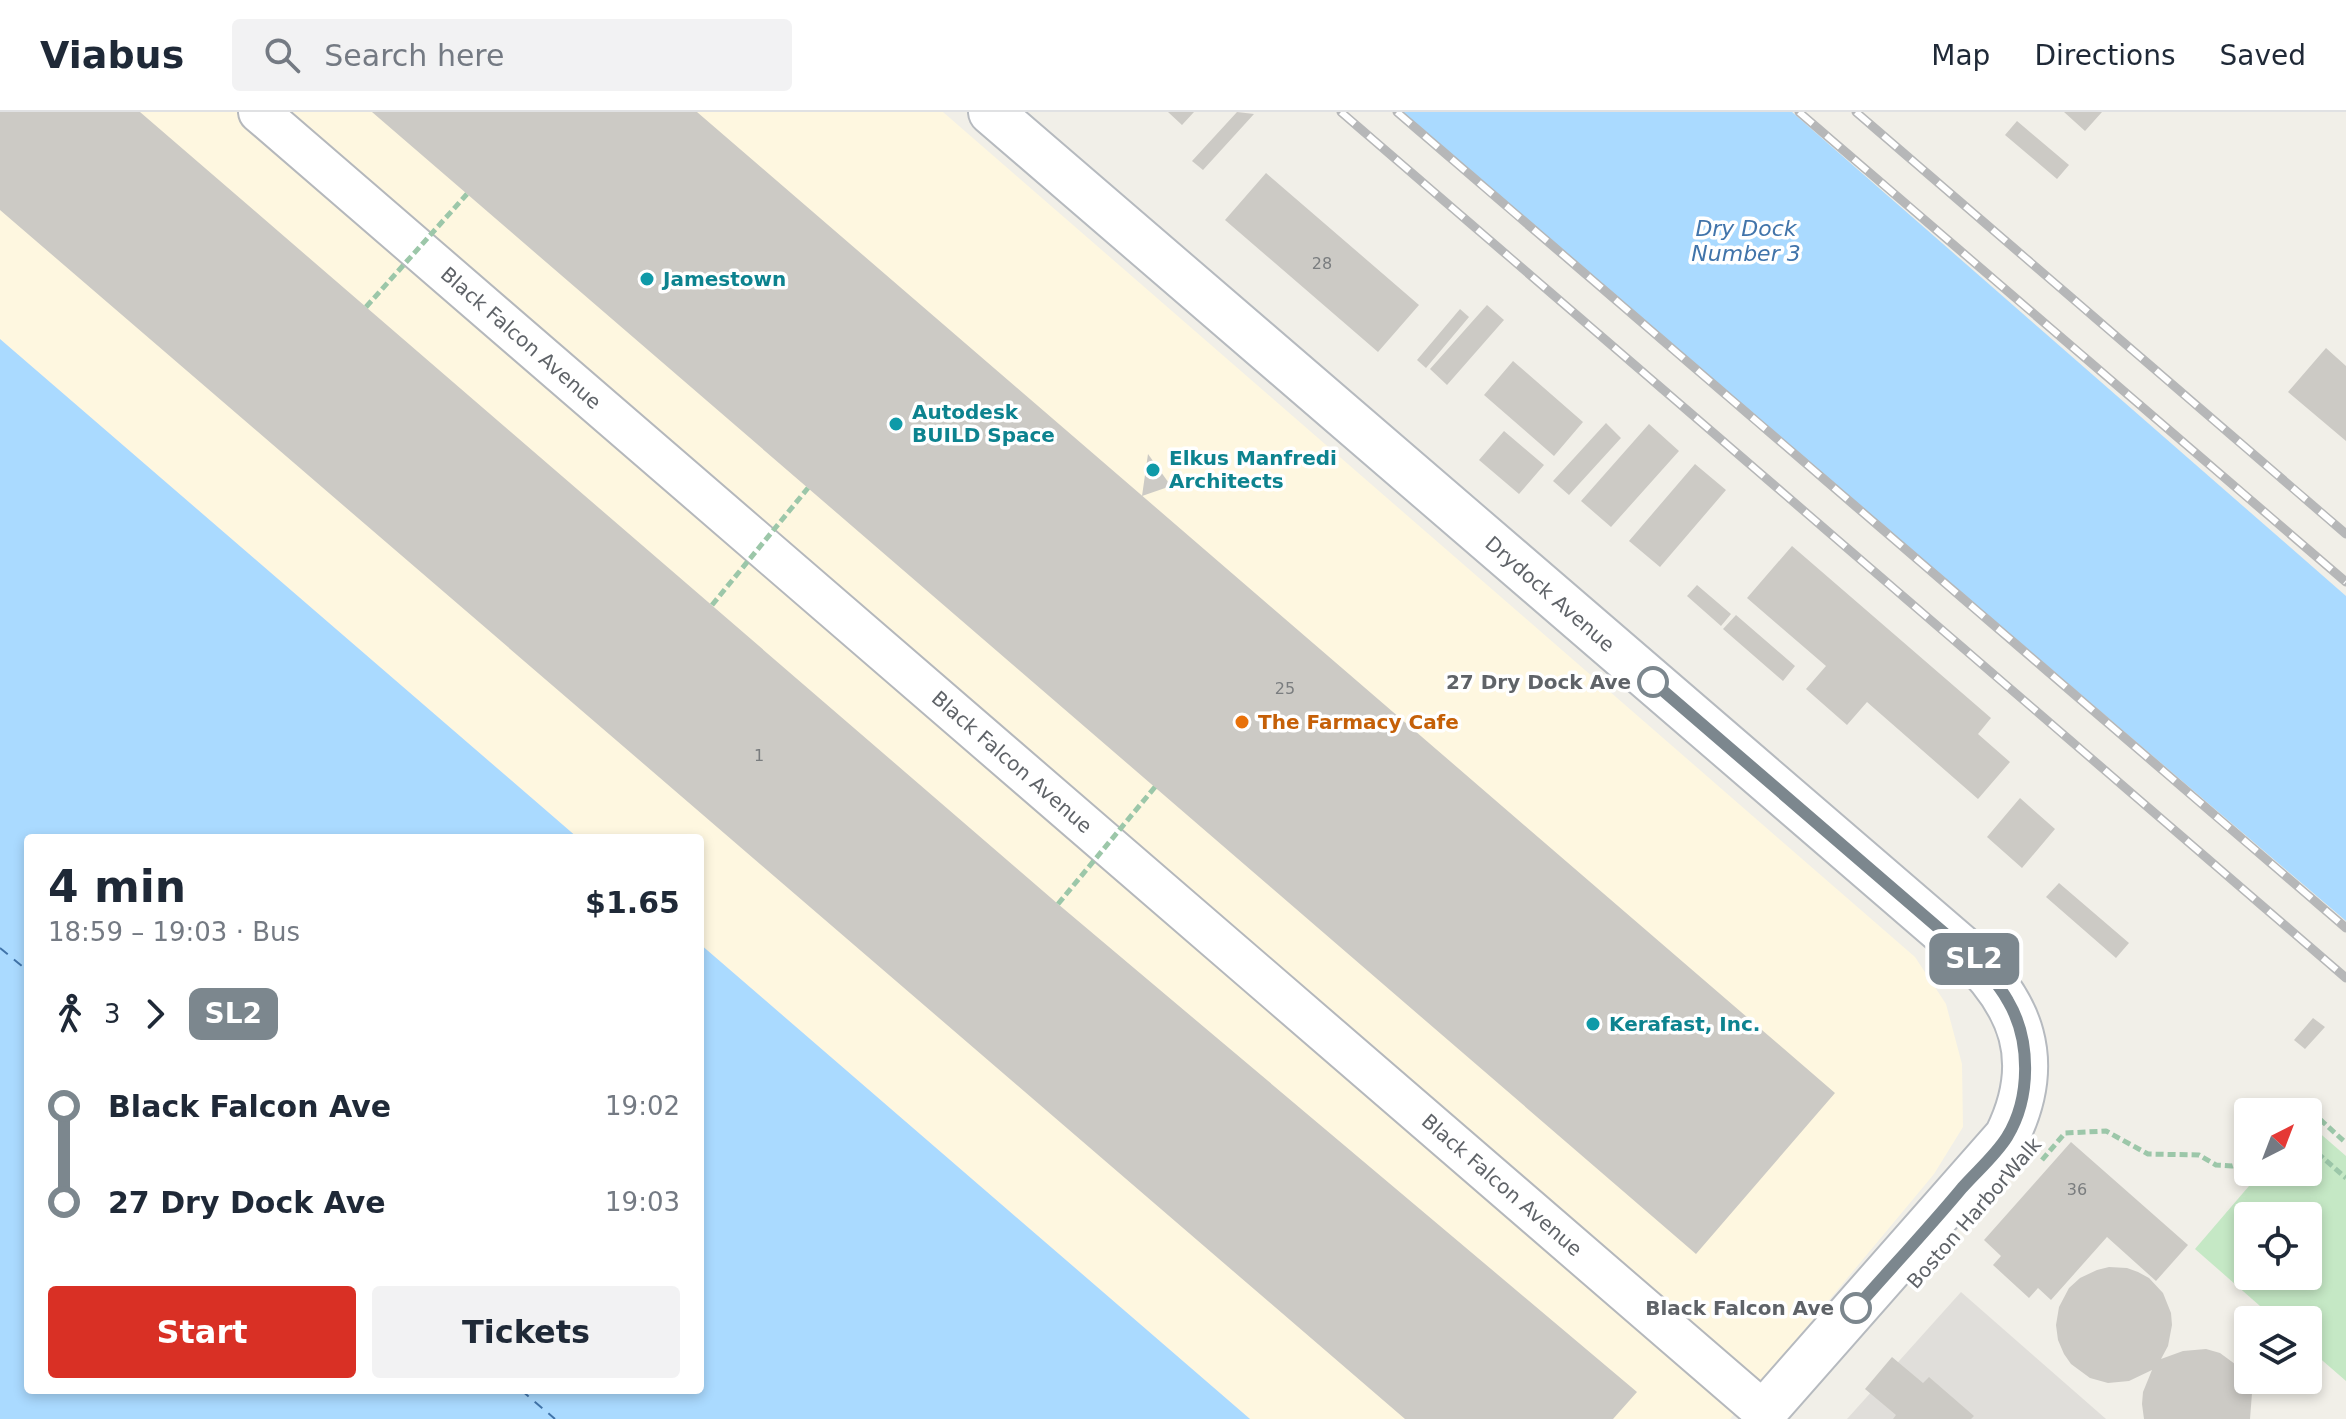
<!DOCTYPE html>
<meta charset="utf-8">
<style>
:root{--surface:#fff;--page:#f2f2f3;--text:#1f2937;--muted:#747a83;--line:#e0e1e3;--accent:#d93025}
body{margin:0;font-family:"DejaVu Sans",sans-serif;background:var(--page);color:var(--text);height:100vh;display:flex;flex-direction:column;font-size:30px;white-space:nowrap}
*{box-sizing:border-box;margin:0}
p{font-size:26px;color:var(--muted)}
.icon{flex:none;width:44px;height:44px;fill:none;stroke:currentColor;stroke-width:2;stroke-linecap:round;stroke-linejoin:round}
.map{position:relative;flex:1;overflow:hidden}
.sheet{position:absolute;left:24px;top:722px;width:680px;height:560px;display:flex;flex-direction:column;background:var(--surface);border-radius:8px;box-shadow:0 4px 12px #0003}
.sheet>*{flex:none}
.badge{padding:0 16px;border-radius:12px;font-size:28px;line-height:52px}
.needle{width:52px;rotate:42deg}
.buttons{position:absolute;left:2234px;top:986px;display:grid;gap:16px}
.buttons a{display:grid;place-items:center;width:88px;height:88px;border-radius:8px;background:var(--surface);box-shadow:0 4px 12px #0003;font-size:40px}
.map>.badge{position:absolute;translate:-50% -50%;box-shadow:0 0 0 4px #fff}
.legs{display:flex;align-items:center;gap:12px;height:88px;padding:0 24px;font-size:26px}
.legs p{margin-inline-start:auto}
.headline{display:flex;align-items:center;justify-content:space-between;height:136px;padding:0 24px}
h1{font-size:44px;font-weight:700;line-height:60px}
.cta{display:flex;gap:16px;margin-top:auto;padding:16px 24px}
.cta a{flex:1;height:92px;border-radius:8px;background:var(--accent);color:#fff;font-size:32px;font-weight:700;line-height:92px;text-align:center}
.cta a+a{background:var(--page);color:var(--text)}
ul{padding:0 24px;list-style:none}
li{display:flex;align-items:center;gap:28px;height:96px;font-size:30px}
li i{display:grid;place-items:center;width:12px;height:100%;margin:0 10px;background:currentColor}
li i::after{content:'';width:20px;height:20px;margin:-10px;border:6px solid;border-radius:50%;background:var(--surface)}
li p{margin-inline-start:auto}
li:first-child i{background:linear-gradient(#0000 50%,currentColor 0)}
li:last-child i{background:linear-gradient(currentColor 50%,#0000 0)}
header{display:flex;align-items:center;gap:48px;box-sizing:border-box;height:112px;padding:0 40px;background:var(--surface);border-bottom:2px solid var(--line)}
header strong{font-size:38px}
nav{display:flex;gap:44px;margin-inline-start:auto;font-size:28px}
.search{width:560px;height:72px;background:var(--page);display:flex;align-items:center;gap:20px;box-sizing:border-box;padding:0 28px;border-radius:8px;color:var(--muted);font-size:30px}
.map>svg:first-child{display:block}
</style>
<header>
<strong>Viabus</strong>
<div class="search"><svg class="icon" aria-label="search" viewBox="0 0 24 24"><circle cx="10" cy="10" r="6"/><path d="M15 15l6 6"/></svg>Search here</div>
<nav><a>Map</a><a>Directions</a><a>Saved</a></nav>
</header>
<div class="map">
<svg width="2346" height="1307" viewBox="0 0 2346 1307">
<rect width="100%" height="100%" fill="#f1efe8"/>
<path fill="#fef7e0" d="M0 0H943L1915 845 1946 892 1962 952 1963 1015 1934 1062 1730 1307H1250L700 832V726H578L0 227Z"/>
<path fill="#e0deda" d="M1961 1180 2106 1307H1847Z"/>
<path fill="#c5e8c5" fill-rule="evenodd" d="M2308 1011 2346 1044V1269L2308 1236V1208H2276L2195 1137 2261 1060H2308ZM2248 1104H2308V1164H2248Z"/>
<path fill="#aadaff" d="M1402 0H1792L2346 484V809L1510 95Z
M0 227 578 726H28V1278H700V832L1250 1307H0Z"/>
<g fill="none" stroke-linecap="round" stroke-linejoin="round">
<path stroke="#4174aa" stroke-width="2" stroke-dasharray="10 8" stroke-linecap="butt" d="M0 836 28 859
M521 1278 555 1307"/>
</g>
<path fill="#cccac5" d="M0 0H140L1058 792 1637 1280 1613 1307H1405L0 98Z
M372 0H697L1835 981 1696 1142Z
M1168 0H1194L1182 13Z
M1237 0 1254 2 1203 58 1192 49Z
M2064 0H2102L2085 19Z
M2017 9 2069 53 2057 67 2005 23Z
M1266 61 1419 193 1378 240 1225 108Z
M1487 193 1504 208 1447 273 1430 257Z
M1460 197 1469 205 1426 256 1417 248Z
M2326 236 2346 254V329L2288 280Z
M1513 249 1583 310 1554 344 1484 283Z
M1606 311 1621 326 1569 383 1553 369Z
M1649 312 1679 339 1611 415 1581 389Z
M1504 319 1544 353 1519 382 1479 348Z
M1148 342 1171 374 1142 384Z
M1695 352 1726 378 1660 455 1629 429Z
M1792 434 1991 606 1978 622 2010 650 1978 687 1867 590 1847 613 1806 577 1826 554 1747 486Z
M1697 473 1731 502 1721 514 1687 484Z
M1736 503 1795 554 1783 569 1723 517Z
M2020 686 2055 717 2022 756 1987 725Z
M2059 771 2129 831 2116 846 2046 785Z
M2313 906 2325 915 2305 937 2294 928Z
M2071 1030 2188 1133 2156 1169 2107 1125 2051 1188 2038 1176 2029 1186 1993 1153 2001 1144 1984 1128Z
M2109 1155 2127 1156 2138 1160 2149 1166 2163 1181 2171 1201 2172 1213 2168 1234 2161 1247 2183 1239 2206 1237 2220 1241 2239 1255 2245 1264 2252 1281 2250 1307H2144L2142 1292 2143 1280 2152 1258 2129 1269 2108 1271 2090 1266 2071 1252 2064 1242 2058 1228 2056 1213 2059 1195 2069 1176 2080 1166 2097 1158Z
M1892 1245 1923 1271 1929 1265 1974 1304 1971 1307H1893L1896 1303 1865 1277Z"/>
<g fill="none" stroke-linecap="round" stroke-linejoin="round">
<defs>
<path id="street" d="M259 0 1764 1300"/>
<path id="secondary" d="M991 0 1964 838C2022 892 2044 949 2007 1024L1764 1300"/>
</defs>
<use href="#street" stroke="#b5b8bc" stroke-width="44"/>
<use href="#secondary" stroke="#b6babf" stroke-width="48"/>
<path stroke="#9cc7a9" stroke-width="5" stroke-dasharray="8 4" stroke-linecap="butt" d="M2294 1000 2302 991 2346 1031
M2308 1033 2346 1066
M2042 1048 2065 1021 2106 1019 2148 1042 2199 1043 2216 1053 2232 1054 2248 1049"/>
<use href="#street" stroke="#fff" stroke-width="40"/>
<use href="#secondary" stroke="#fff" stroke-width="44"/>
<defs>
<path id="rail" d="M1341 0 2346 866
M1397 0 2346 816
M1799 0 2346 470
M1856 0 2346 422"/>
</defs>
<use href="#rail" stroke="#b6b7b8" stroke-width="9"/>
<use href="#rail" stroke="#fff" stroke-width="6" stroke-dasharray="18" stroke-linecap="butt"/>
<path stroke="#9cc7a9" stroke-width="5" stroke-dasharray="8 4" stroke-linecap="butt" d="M366 195 467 82
M712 493 808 376
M1058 792 1155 675"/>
</g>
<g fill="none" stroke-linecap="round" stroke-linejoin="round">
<defs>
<path id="line-1" d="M1653 570 1964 838C1981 853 1997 869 2008 889 2031 928 2031 986 2007 1025 1995 1044 1977 1059 1962 1076 1928 1117 1891 1156 1856 1196"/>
</defs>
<use href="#line-1" stroke="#fff" stroke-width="18"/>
<use href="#line-1" stroke="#7c878e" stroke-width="12"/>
</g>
<g fill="#0f9aa8" stroke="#fff" stroke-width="3">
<circle cx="647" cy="167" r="8"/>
<circle cx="896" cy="312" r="8"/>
<circle cx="1153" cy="358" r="8"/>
<circle cx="1593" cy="912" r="8"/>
</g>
<g fill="#fff" stroke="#7c878e" stroke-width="4">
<circle cx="1653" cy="570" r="14"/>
<circle cx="1856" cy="1196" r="14"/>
</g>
<circle fill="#e8710a" stroke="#fff" stroke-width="3" cx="1242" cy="610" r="8"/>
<g text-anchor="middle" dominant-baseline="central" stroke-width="7" stroke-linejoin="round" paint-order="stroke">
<g font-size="16" fill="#7a7d7f">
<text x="1322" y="151">28</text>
<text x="1285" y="576">25</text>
<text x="759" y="643">1</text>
<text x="2077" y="1077">36</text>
</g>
<g font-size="20" font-weight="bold" fill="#0d838f" stroke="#fff" text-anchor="start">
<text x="663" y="167">Jamestown</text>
<text x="912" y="300">Autodesk<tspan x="912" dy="23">BUILD Space</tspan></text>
<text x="1169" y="346">Elkus Manfredi<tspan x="1169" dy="23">Architects</tspan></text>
<text x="1609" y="912">Kerafast, Inc.</text>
</g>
<g font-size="20" fill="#5f6368" stroke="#fff">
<text transform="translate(521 226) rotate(41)">Black Falcon Avenue</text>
<text transform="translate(1550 482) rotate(41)">Drydock Avenue</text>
<text transform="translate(1012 650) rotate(41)">Black Falcon Avenue</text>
<text transform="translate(1502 1073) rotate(41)">Black Falcon Avenue</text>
<text transform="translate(1974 1101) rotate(-49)">Boston HarborWalk</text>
</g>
<g font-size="20" font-weight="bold" fill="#5f6368" stroke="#fff" text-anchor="end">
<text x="1631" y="570">27 Dry Dock Ave</text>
<text x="1834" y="1196">Black Falcon Ave</text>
</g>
<g font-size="20" font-weight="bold" fill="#c56008" stroke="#fff" text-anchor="start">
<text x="1258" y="610">The Farmacy Cafe</text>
</g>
<g font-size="22" font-style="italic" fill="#4174aa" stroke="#fff">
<text x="1746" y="116">Dry Dock<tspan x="1746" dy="25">Number 3</tspan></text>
</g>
</g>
</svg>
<div class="buttons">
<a><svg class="needle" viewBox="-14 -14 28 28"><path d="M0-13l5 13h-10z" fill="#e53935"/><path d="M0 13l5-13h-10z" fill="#747a83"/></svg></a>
<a><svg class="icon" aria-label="locate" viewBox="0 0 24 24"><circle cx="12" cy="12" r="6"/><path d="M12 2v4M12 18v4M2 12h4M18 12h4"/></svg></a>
<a><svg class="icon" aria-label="layers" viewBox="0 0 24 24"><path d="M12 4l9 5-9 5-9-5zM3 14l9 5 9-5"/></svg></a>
</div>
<b class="badge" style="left:1974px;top:847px;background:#7c878e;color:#fff">SL2</b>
<section class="sheet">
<div class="headline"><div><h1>4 min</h1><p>18:59 – 19:03 · Bus</p></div><b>$1.65</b></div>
<div class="legs"><svg class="icon" aria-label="walk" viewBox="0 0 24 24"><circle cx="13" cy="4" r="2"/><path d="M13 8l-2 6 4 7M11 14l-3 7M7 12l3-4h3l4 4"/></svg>3<svg class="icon" aria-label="forward" viewBox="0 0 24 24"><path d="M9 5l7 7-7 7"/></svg><b class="badge" style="background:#7c878e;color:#fff">SL2</b></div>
<ul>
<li><i style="color:#7c878e"></i><b>Black Falcon Ave</b><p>19:02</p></li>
<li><i style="color:#7c878e"></i><b>27 Dry Dock Ave</b><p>19:03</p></li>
</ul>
<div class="cta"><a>Start</a><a>Tickets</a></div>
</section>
</div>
